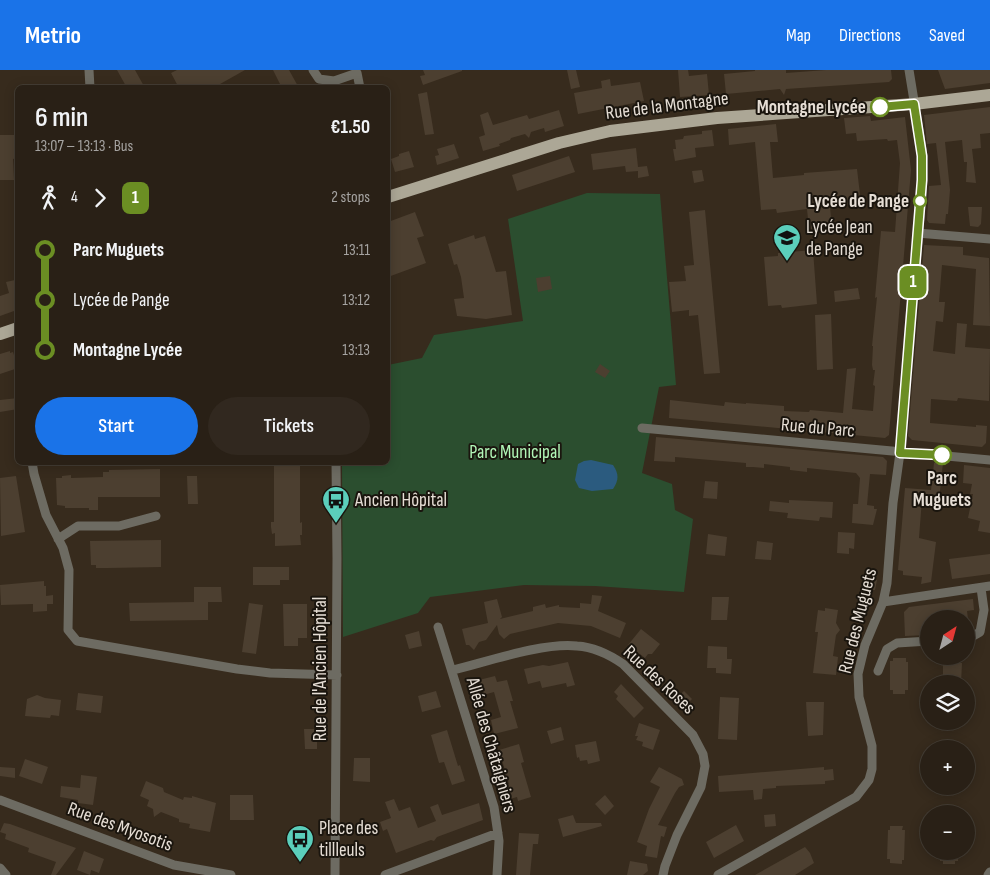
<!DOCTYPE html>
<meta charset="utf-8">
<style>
:root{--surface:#292016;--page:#31281f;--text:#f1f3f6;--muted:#a5a3a1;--line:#453e35;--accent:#1a73e8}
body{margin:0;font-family:"Sofia Sans Condensed",sans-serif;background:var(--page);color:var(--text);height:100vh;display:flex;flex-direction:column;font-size:19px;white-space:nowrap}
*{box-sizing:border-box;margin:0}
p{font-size:16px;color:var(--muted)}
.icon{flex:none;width:28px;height:28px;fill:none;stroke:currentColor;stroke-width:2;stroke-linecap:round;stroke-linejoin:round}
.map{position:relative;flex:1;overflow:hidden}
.drawer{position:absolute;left:15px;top:15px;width:375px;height:380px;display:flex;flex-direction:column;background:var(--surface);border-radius:8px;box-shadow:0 2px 12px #0003,0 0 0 1px var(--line)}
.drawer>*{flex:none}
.badge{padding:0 10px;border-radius:8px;font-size:18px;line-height:32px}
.needle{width:32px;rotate:36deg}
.controls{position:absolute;left:920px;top:540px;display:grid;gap:10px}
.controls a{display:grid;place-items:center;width:55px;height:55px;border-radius:50%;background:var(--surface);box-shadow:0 2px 12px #0003,0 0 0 1px var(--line);font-size:25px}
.map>.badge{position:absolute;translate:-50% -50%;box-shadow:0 0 0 2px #fff}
.legs{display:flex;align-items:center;gap:8px;height:55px;padding:0 20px;font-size:16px}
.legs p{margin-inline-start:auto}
.summary{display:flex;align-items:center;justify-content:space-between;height:85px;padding:0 20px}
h1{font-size:28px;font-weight:600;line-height:38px}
.action{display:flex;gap:10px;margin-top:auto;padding:10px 20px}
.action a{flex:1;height:58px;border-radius:30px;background:var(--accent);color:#fff;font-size:20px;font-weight:600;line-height:58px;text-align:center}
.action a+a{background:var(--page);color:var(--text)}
ul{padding:0 20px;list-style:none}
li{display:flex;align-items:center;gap:18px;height:50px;font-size:19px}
li i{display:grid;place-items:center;width:8px;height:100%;margin:0 6px;background:currentColor}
li i::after{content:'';width:12px;height:12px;margin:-6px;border:4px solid;border-radius:50%;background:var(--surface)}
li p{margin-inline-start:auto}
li:first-child i{background:linear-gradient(#0000 50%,currentColor 0)}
li:last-child i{background:linear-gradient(currentColor 50%,#0000 0)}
header{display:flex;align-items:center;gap:30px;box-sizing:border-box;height:70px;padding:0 25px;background:var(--accent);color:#fff}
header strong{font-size:24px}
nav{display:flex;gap:28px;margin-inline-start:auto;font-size:18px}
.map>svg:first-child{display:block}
</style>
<header>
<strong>Metrio</strong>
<nav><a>Map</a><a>Directions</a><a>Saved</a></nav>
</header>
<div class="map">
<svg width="990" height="805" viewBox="0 0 990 805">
<rect width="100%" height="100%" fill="#372b1d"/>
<path fill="#2b4e2f" d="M587 123 660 124 676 315 659 317 642 403 672 414 675 440 693 449 684 522 595 516 524 515 430 527 418 543 343 567 342 393 388 392V295L422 288 434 265 523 251 508 149Z"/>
<path fill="#2b5b7f" d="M591 390 613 395C619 404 619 410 613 419L592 421 579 418 575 410 578 394 584 391Z"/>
<path fill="#4c3f30" d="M117 0H135L145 18H127Z
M177 0H245L213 18H179L171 3Z
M273 0H289L299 18H282Z
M423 0H462V1L423 15 420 6 425 5Z
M567 0H576L580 17 571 19Z
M678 0H688L689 6 707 4 709 25 680 27Z
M755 0H786V3L826 0H891L892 9 889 12 786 19 784 25 780 19 726 24 724 4 755 1Z
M938 0H990V13L945 19Z
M610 9 611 16 640 12 644 31 578 44 574 23 602 18 601 11Z
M427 22 434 64 425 65 418 24Z
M990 37V63L980 64 981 78 972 79 976 113 966 112 967 92H964L962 70 945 72 950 120 948 144H946L945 154 929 153 927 150 929 116 941 115 936 73 927 74 924 45Z
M559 40 564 56 545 62 544 58 531 62 529 68 525 64 511 68 510 70 499 74 500 76 483 81 479 67 485 65 480 45 488 42 493 55 527 45 529 49Z
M870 46 871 51 905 47 911 100 889 365 885 368 669 348 670 330 724 336 725 332 746 334V333L784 336V341L809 342 810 340 843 343 847 299 856 298 852 339 873 341 875 316 873 315 875 300H873L872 295 873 276H872L877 227 875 228 881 161 895 162 900 93 897 70 888 71 887 69 857 71 856 63 846 64 844 48Z
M776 54 778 72H770L773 108 804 105V103L857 99 861 133 830 137 832 157 809 159 807 139 777 143 776 139 761 140 755 72 729 75 728 59Z
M712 60 714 76 695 78 696 87 675 91 673 79H676L675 70 683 69 684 66 702 64V61Z
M0 65H18V88L13 89 14 110H0Z
M454 74 459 88 437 95 435 86 439 85 437 79Z
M636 78 638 97 647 96 649 106 638 108V101L626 102 625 96 593 100 591 84Z
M409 81 414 97 395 102 391 89 399 86V84Z
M569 86 575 102 517 121 512 105Z
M702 100 704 111 694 113 692 101Z
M968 137H982L981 154 978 157 970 156Z
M705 140 720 303 704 304 698 245 689 246V240L672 242 669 212 686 211 684 196 694 195 689 142Z
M415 142 424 166 417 168 426 193 388 207V152Z
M474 165 475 169 485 166 496 202 506 201 512 245 486 249 457 246 454 229 464 228 461 207 457 194 454 195 448 174Z
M924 175 963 177V185L989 188 990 256 973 255 976 199 942 195 939 232H945L943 252 936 251 933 281 955 284 957 253 967 254 965 277 990 279 989 331 958 328 957 331 931 329 930 353 976 357V355L987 356 986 373 982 377 912 370 908 366Z
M813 180 817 234 782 238 781 235 768 236 764 187 778 186V183Z
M550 206 552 219 538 222 536 208Z
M15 210 18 219V242L14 241 0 246V226L9 223 6 212Z
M858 218 860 229 835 232 834 221Z
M831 244 833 299 817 300 815 245Z
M10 281V283L13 282 18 298 0 304V284Z
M600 294 610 301 605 308 595 302Z
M18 328V339L0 342V330Z
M656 367 883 387 887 391 886 405 870 404 867 435 874 436V439H877L873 455 852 453 853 434H858L860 408 856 403 807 398V402L790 400V397L764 394V398L753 397H746V393L675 387V392L654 391Z
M274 392H300V453L302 452V465H300L301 475 275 476V463L272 464 271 457V452H274Z
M934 393H943L939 430 922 429 919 468 936 472 931 512 921 514 922 507 903 505V501L898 500 905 418 931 420Z
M964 395 990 398V463L978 461 980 451 968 448 973 424H970L972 414 963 413Z
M160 399V427H98V440H89V438H65V436L57 435 56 408H62V406L71 405V408L103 407V402H109V400Z
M16 406 25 462 1 466 0 408Z
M187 406H197L198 434H188Z
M705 411 718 412 717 429 703 428Z
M789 430 833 432 832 448 820 447 819 451 787 448 788 443 769 441 770 431 789 433Z
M838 462 855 463 854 479 849 478V484L837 483Z
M708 464 727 467 725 486 706 484Z
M161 470V497L108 498H96V495H91L90 471Z
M757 471 773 473 771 490 755 489Z
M990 484V504L952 509 949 489Z
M253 497H289V510H280V515H253Z
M865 509 877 510 875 520 864 519Z
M44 511V516H46V526L53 525V534H47V541L33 542V534L1 535 0 515Z
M194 517H221L222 532H208V550L130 551 129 533 194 532Z
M592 525 602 526 598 541 626 553 620 568 591 556 558 553 510 564 504 569 499 564 497 555 486 570 479 572 474 580 469 575H466L462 559 488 553 484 532 497 529 502 547 500 549 533 541V537L545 534 546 538 559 535V537L580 538V533L591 534Z
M712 527H729L727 550H711Z
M973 529 974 540 967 541 968 549H929V565L905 566 904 542 909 537Z
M249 533 263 535 256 584 242 582Z
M283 534H307V568H298V576H284Z
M825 538 838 540 836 553 840 560 836 565 833 586 838 587 836 605 813 603 818 562H815L818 540 825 541Z
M641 559 660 574 652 584H648L645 588 628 575Z
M419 561 422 576 409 579 405 565Z
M708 576 727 577V589H732L731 604 716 603V598H707Z
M893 588H906V592H908V620H905V624H893V620H890V591H893Z
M947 588 959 589V593H962L961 614H943V592H947Z
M568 592 575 615 567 617 566 613 542 618 540 611 528 614 524 599 543 595 549 596Z
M495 606 497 612 507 610 513 631H510L518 658 494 664 491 650 501 647 494 622 483 625 479 610Z
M621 614 644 638 634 648 616 629 618 626 614 622Z
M436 621 441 637 422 642 418 626Z
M684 621 692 629 683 638 674 630Z
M78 623 103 626 101 643 76 640Z
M37 625 45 628 61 630 59 646 51 645 50 648 25 646 27 629Z
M720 627 739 628 737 670 718 669Z
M806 632H824L823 665 808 666Z
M639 653 660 660 653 680 642 676 643 672 636 670 638 666H635Z
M561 657 564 670 551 674 547 661Z
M304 659H317V679H305Z
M447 660 458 696 460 695 465 711 452 715 444 692 439 693 431 665Z
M596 671 600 691 588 694 587 690 580 691 579 687 577 688 575 675Z
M519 674 524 692 521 693 531 727 518 731 517 727 510 729 505 714H509L499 680Z
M354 688H370V712L353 711Z
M25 689 48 697 42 714 19 706Z
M0 697 15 698V708L0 706Z
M659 697 682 709 684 715 679 717 675 723 658 755 667 757 664 767 661 766 657 788 645 786 647 776 637 772 649 739 660 717 650 712Z
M824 697V700L833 699 834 710 825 711V714L776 716V718L763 719 762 729 754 730 753 720 719 722 718 706Z
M81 705 97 707 93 735 78 733V730L60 727 61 716 80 718Z
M146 711 163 718 164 722 183 730 184 727 192 728V726L216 733 210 762 189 758 190 754 179 752V749L161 742 154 747 153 739 147 736 149 730 140 726Z
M230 725H253L254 750H230Z
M605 725 614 736 605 745 595 734Z
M394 729 399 741 410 737 418 758 436 751 430 737 438 734 442 745 479 733 483 750 437 767 434 771 431 770 396 783 387 759 383 761 380 752 391 748 385 732Z
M775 744 776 756 765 757 764 745Z
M573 745 576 753H601L602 756 563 767 558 749Z
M4 753 10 754 76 778 56 805H51L56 792 28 782 29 778 5 769 6 764 0 762Z
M736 755 744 771 714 788 706 772Z
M890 756H903L902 760H905L904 790H902V794L890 793V789H887L888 760H890Z
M519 763 539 764 538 774H533L530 805H516Z
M805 777 810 783 814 793 795 805H755Z
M84 781 104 789 99 803 91 800 90 805 77 800Z
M940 781H958V791H955V794H943V791H940Z
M630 791 647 794 648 801 643 805H627Z"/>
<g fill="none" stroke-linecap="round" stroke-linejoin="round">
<path stroke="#6d6b62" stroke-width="9" d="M89 0 90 18
M313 0 319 9 334 11 357 3 360 18
M917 163 990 169
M642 358 990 390
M32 392 34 404 46 445 63 478 69 500 68 560 77 571 237 599 270 603 337 605
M58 469 78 456H119L156 446
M883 532 990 516
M438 557 494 737 499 771 497 805
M966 570 980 562 984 540 981 518
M453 600C486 592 544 572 577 576 594 577 610 585 623 594L693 665 703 684 705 696 701 717 677 765 665 796 663 805
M878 601 887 579 897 573 929 571
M0 730 174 795 231 805
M0 798 6 805
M335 805 337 488 336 392
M385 805 498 763
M718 805 856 727 869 710 872 699V676L859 627 858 604 865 575 883 532 887 513 893 433 900 383 923 110V86L909 0
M988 805 990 802"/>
<path stroke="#aca796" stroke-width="12" d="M388 127 559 73 610 61 717 48 914 34 990 25
M0 264 18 258"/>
</g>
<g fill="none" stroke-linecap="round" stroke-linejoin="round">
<defs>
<path id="line-1" d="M880 37 914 34 922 86V110L900 383 942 385"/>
</defs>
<use href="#line-1" stroke="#fff" stroke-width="11"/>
<use href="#line-1" stroke="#6b8e23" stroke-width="8"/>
</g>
<defs>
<symbol id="school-pin" viewBox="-11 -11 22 30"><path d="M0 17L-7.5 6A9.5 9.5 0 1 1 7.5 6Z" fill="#5bcebb" stroke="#1a150e"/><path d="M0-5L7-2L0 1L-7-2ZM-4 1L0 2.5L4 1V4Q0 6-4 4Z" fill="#111"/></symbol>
<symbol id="bus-pin" viewBox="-11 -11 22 30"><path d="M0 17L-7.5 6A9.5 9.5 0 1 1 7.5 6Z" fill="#5bcebb" stroke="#1a150e"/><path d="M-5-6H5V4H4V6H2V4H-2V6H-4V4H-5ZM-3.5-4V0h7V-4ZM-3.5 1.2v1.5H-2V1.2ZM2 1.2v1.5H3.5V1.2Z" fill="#111"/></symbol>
</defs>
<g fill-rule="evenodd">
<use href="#school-pin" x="771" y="152" width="32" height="43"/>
<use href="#bus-pin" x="320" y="414" width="32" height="43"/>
<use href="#bus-pin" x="284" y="753" width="32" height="43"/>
</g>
<g fill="#fff" stroke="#6b8e23" stroke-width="2.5">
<circle cx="880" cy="37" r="9"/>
<circle cx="920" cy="131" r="6"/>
<circle cx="942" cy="385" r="9"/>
</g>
<g text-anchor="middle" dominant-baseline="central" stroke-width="4" stroke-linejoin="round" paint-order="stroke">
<g font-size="19" fill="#e6ded5" stroke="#1a150e">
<text transform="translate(667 36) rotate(-7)">Rue de la Montagne</text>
<text transform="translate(818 358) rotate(5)">Rue du Parc</text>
<text transform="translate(858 551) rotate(-76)">Rue des Muguets</text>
<text transform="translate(320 599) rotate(-90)">Rue de l'Ancien Hôpital</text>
<text transform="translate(659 610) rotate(43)">Rue des Roses</text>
<text transform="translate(491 675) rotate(74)">Allée des Châtaigniers</text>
<text transform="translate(120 757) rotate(20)">Rue des Myosotis</text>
</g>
<g font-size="19" font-weight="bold" fill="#e6ded5" stroke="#1a150e" text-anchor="end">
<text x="866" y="37">Montagne Lycée</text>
<text x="909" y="131">Lycée de Pange</text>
<text x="942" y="408" text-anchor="middle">Parc<tspan x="942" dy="22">Muguets</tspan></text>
</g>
<g font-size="19" fill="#e6ded5" stroke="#1a150e" text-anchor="start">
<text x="806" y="157">Lycée Jean<tspan x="806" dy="22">de Pange</tspan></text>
<text x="355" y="430">Ancien Hôpital</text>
<text x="319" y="758">Place des<tspan x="319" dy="22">tillleuls</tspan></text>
</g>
<g font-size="19" fill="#b1f6b7" stroke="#1a150e">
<text x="515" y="382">Parc Municipal</text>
</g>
</g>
</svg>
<div class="controls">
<a><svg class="needle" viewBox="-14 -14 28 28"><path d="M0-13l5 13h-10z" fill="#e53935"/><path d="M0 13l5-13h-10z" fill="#a5a3a1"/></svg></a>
<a><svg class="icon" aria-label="layers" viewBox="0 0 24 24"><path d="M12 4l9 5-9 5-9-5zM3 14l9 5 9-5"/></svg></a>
<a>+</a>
<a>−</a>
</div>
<b class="badge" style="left:913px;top:212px;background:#6b8e23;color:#fff">1</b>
<section class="drawer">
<div class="summary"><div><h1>6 min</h1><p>13:07 – 13:13 · Bus</p></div><b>€1.50</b></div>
<div class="legs"><svg class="icon" aria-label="walk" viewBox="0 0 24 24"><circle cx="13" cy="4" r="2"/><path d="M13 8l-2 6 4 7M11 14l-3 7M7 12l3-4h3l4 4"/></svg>4<svg class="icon" aria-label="forward" viewBox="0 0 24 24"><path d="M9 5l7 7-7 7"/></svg><b class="badge" style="background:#6b8e23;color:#fff">1</b><p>2 stops</p></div>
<ul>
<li><i style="color:#6b8e23"></i><b>Parc Muguets</b><p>13:11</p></li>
<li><i style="color:#6b8e23"></i><span>Lycée de Pange</span><p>13:12</p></li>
<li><i style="color:#6b8e23"></i><b>Montagne Lycée</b><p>13:13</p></li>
</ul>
<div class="action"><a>Start</a><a>Tickets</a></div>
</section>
</div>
